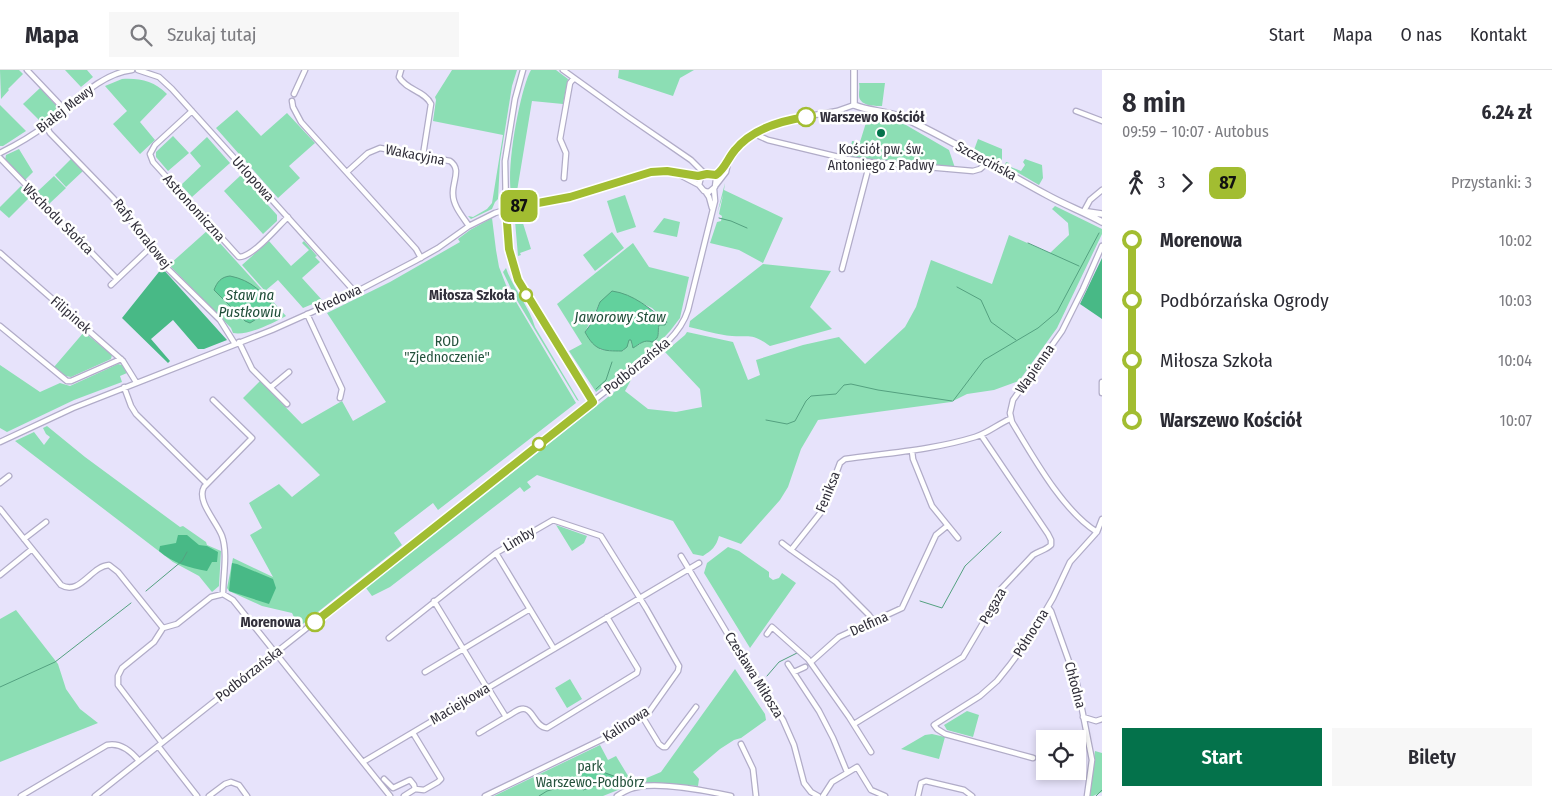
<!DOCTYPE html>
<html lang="pl">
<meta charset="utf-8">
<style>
:root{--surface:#fff;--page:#f7f7f7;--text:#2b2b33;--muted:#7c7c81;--line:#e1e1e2;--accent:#04724b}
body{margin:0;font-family:"Fira Sans Condensed",sans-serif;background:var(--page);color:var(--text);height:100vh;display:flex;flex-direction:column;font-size:19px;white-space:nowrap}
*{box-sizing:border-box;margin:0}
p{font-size:16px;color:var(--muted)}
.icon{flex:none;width:28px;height:28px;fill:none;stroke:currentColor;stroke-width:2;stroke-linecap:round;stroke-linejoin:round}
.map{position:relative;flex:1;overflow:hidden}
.side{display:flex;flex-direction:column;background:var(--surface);width:450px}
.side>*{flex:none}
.badge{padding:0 10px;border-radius:8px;font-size:18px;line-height:32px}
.buttons{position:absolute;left:1036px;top:660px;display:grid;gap:10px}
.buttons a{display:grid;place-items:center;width:50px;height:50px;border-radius:0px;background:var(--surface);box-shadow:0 2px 8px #0003;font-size:25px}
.map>.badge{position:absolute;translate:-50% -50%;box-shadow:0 0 0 2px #fff}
.legs{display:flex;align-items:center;gap:8px;height:55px;padding:0 20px;font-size:16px}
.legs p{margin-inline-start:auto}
.summary{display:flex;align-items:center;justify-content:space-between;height:85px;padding:0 20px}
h1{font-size:28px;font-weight:600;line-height:38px}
.action{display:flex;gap:10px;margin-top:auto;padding:10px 20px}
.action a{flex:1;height:58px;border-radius:0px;background:var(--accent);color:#fff;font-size:20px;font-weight:600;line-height:58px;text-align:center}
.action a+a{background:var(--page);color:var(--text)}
ul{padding:0 20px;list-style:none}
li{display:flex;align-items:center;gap:18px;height:60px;font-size:19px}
li i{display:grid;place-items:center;width:8px;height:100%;margin:0 6px;background:currentColor}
li i::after{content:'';width:12px;height:12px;margin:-6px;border:4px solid;border-radius:50%;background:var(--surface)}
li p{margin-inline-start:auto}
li:first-child i{background:linear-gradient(#0000 50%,currentColor 0)}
li:last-child i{background:linear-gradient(currentColor 50%,#0000 0)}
header{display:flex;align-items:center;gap:30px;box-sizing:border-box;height:70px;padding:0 25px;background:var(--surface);border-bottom:1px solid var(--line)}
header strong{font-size:24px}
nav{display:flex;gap:28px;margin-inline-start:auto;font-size:18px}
.search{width:350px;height:45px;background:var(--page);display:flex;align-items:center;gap:12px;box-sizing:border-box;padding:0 18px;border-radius:0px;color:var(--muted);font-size:19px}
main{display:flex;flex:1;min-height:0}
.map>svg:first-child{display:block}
</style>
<header>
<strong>Mapa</strong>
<div class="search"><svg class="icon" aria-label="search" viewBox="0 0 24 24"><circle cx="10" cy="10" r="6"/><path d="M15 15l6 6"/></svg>Szukaj tutaj</div>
<nav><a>Start</a><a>Mapa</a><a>O nas</a><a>Kontakt</a></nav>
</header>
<main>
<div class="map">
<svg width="1102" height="726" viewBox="0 0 1102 726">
<rect width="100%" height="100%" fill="#e7e3fb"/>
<path fill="#8cdeb4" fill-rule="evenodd" d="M0 0H19L23 4 8 19 9 20 1 29Z
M65 0H87L93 7 81 17Z
M452 0H517L512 16 500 91 498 129 495 132 492 139 471 149 468 146 473 147 487 139 492 133 503 65 433 51 436 30 435 27Z
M531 0H556L568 9 563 34 532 31 515 133C501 119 520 18 531 0Z
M619 0H694L680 8 673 26 618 8Z
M122 9C140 8 154 11 167 24L140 52 155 70 140 84 113 54 127 41 105 16Z
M859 13H885L882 36C874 36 859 36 859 25 859 20 860 18 859 13Z
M40 18 56 35 57 39 41 52 23 34Z
M0 35 26 61 3 76H0Z
M237 40 261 66 287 43 315 73 289 96 300 108 278 128 216 58Z
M869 43 906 55 949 80 955 98 888 92 849 87 852 71 860 72Z
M173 66 189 83 168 101 156 87V82Z
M207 67 230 93 192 127 181 115 201 96 190 83Z
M978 69 1002 79V89L1000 93 974 80Z
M19 79 33 102 25 110 5 90 6 85Z
M71 89 83 101 66 117 55 105Z
M1025 89 1042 95 1043 108 1039 115 1005 95 1006 92 1009 93 1008 96 1021 101 1025 95 1023 92Z
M241 105 277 145V151L263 164 224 121Z
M54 106 66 118 49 134 37 122Z
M725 113 724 120 783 148 763 193 739 180 710 173 717 152 721 151 722 146 719 144 723 125 717 144Z
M21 116 31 126 9 148 0 140V137Z
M625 125 636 157 617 163 607 131Z
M1055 136 1102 159V164L1057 258 1019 311 994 320 967 324 951 332 818 350 801 379 788 417 780 430 741 474 719 466C716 477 712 480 703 486L693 484 673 451 537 405 527 412 531 417 524 422 520 417 390 517 372 526 366 518 632 308 625 321 648 339 676 342 702 337 700 319 665 282 685 265 687 262 733 272 748 310 760 305 756 290 803 275 839 267 865 294 905 257 916 237 931 190 992 214 1009 165 1050 183 1069 165 1068 153 1052 139Z
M492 148 496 180 499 197 506 215 576 333 438 440 433 433 394 463 402 475 299 557 292 543 262 536 229 521 227 518 233 488 273 507 250 465 262 458 249 433 279 414 292 427 320 405 243 328 260 311 302 354 342 331 353 351 386 332 327 243 390 212 460 172 458 169 470 160Z
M664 148 680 152 677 167 653 162Z
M522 150 531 179 520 183 521 185 518 186 515 151Z
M208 160 286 246C273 253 248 266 233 263L231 258 171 197 170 194Z
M612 162 624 178 595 201 583 185Z
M269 171 291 196 309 180 302 173 304 171 317 186 315 187 320 192 302 208 322 230 303 238 278 210 265 221 242 195Z
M633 173 649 197 689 207 680 248 670 261 659 273 596 322 569 281 582 274 557 234ZM600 232H639L652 238 667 252V254L659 255 658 266 655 271H643L639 275 632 276 631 270H629L623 281 601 280 585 262Z
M763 194 831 201 810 237 832 259 770 276C751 263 753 267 732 266 718 265 703 260 689 257L690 251Z
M506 198C513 219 529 236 535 257L579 331 577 330 515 227 503 202Z
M84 262 112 285 111 289 71 307 65 306 54 297Z
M118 294 122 295 127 303 120 306 122 312 74 330 7 362 0 358V295L40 322 60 313 70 316Z
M47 356 85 387 180 457 183 456 206 472 207 475 221 481 219 516 212 522 199 506 173 492 15 371 34 362 44 375 50 367 46 364 43 358Z
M556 455 587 466 584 473 572 481Z
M728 477 739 481 769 502V507L773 510 779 508 782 503 796 513 750 578 704 503 707 493Z
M16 540 58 594 66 619 80 639 98 653 0 692V549Z
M735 599 765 644 766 650 741 668 734 670 720 679 693 702 699 709 698 716 637 712 661 702Z
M570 609 582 629 567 638 555 618Z
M967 641 979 645 973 667 947 660 944 655Z
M932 664 945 667 939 689 901 679 925 665Z
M600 675 608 690 616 686 633 714 603 726H494Z
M1095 681 1102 683V722L1093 726H1089Z"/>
<path fill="#48b986" d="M1102 188V249L1080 234Z
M162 198 227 270 204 279H198L173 250 151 269 170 291 168 293 122 248Z
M178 465H187L199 475 207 476 218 482 217 492H212L207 501C189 498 173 493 159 481L160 476 176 473Z
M232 493 237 494 273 509 276 518 269 534 229 521Z"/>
<path fill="#62d19d" stroke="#54a180" d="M230 206C251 210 265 223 275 241L272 246 258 248 250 253 245 251 214 220C217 212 221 207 230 206Z
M612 221C634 224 650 239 667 252L665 255H659C657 262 661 268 652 272 644 269 640 274 633 278L631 270H629L627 277 622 281C603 281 595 281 585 262L591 254 600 232Z
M600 701 622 709 617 708 583 720 579 710 582 702Z"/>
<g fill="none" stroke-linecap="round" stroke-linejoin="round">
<path stroke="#54a180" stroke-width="1" d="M719 148 731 151 747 158
M1028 173 1079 196
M957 217 981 230 991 252 1016 270
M596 319 606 310 612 292
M953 331 984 290 1038 258 1057 242 1099 163
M766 350 787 354 795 351 806 331 811 326 836 324 844 315 851 314 878 320 952 331
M146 521 182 491 187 482
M920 531 942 538 965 496 1001 462
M767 606 779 592 797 583
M0 617 55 592 131 533
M539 726 547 721 580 712
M1096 726 1102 720"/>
<defs>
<path id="street" d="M27 0 65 40
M138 0 159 7 172 19 355 222
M401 0 399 7C406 20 425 21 431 34L423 85
M523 0 515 29 505 91 506 139 510 185 520 215 593 332
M563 0 627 46 691 90 705 104
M294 24 305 0
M292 31 293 37 301 52 416 179 421 188
M192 41 155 75 150 84 153 92 239 187C253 187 277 157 288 147
M1076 41 1102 51
M46 56 50 63 114 129 168 199 220 250 235 274
M755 63 759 66 768 70 847 89 870 92 973 101 980 99 988 92
M0 83C16 75 32 66 46 55 72 36 98 4 132 0
M0 88 117 209
M347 102 368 83 380 78 450 91C462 99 452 112 453 124 453 136 463 147 469 156
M678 104 699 115
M712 105 716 109 715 117 709 122 704 121 699 115 701 107 705 104 712 105 719 103 742 73 767 57 787 50 837 41 854 35
M564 108 566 83 560 69 570 13 574 8
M716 115 726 102 728 93
M705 121 709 127 712 138
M1084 141 1090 130 1102 120
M0 183 123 291 136 312
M842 199 870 92
M111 215 151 177
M307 244 342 319 340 328
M0 256 67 311H71L121 289
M239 272 252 299 287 334
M1102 312V323
M124 317 131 336 136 344 207 414
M271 317 289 302
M213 330 252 368 204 417C196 431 217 452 222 466 228 483 223 506 223 524
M0 372 73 338 272 260 348 226 415 191 438 178 469 156 495 143 518 136 570 127 651 102 667 101 702 106
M912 381 913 389 932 436 958 468
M0 413 9 406
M0 439 61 515C80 526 91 496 109 495L118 502 163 558
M1097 462C1063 441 1033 387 1012 352L1010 343 1013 330 1062 261 1083 219 1102 176
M24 469 46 452
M782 473 791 480
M496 483 554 579
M681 486 727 563 783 650 794 675 804 713 811 722 818 726
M0 505 32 479
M434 531 487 618
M1048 537 1051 541 1077 614 1092 690 1087 726
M874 552 869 545 836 512 791 480 822 441 840 393 845 389C888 383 933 380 975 367 988 363 998 354 1010 349
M767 564 772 557 808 589 849 647 871 682
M389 568 496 483 553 450 601 466 646 538 679 596 678 601 649 642 607 667 485 726
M811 592 839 567 902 538 936 465 947 456
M788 594 819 641 833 668 847 702
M425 602 530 539
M794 602 805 597
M642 646 659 674 663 677H666L696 637
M506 647C511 645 516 640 521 639 533 636 534 657 547 658L637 603 638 599 607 547
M1083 647 1096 651 1102 649
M854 654 963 587 986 548 1001 519 1033 485C1039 481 1046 480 1051 475V470L1048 464 981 365
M479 663 506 647 488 618
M162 673 118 615V606L122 598 154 572 163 558 177 554 211 527 223 524 233 530 390 726
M741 674 753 699 756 726
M158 676 197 726
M1033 688 945 664 937 659 934 655 980 626 997 611 1009 596 1029 569 1053 528 1070 492 1097 462 1102 449
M363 692 699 493
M384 709 393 718 410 710 414 715 415 719
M21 726 107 675C121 672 131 681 139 691
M95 726 626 305C649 287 679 269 688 240L715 131 714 119
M209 726 225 714 231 712 239 715 247 726
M404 726 415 719 424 720 438 712 441 709 413 663
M617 726C623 722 631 718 638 717 661 712 707 721 731 726
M823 726 832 712 857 697 871 720 885 726
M918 726 921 713 926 711 964 720 972 726"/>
<path id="secondary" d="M854 0V35C869 41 886 41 902 47 952 70 999 99 1047 125 1065 135 1084 142 1102 152
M1088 142 1102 144"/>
</defs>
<use href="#street" stroke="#b1acc8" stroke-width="7"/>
<use href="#secondary" stroke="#b1acc8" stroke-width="8"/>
<use href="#street" stroke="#fff" stroke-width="4.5"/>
<use href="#secondary" stroke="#fff" stroke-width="5.5"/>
</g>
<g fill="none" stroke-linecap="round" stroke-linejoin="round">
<defs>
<path id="line-1" d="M315 552 593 332 518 210 509 179 506 139 570 127 651 102 667 101 698 106 707 104 716 105C725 99 728 88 735 80 752 59 779 51 806 47"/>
</defs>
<use href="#line-1" stroke="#fff" stroke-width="11"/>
<use href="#line-1" stroke="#a2bd31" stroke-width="8"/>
</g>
<g fill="#fff" stroke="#a2bd31" stroke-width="2.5">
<circle cx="806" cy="47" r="9"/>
<circle cx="526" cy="225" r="6"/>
<circle cx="539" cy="374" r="6"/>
<circle cx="315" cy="552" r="9"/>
</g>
<circle fill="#04724b" stroke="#fff" stroke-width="2" cx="881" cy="63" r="5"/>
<g text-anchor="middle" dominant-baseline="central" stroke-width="5" stroke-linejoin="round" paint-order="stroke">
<g font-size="14" fill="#32303b" stroke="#fff">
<text transform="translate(65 39) rotate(-38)">Białej Mewy</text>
<text transform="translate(415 85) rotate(11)">Wakacyjna</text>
<text transform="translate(986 91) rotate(28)">Szczecińska</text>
<text transform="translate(253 109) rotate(48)">Urlopowa</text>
<text transform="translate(194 138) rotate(48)">Astronomiczna</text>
<text transform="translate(58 149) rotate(45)">Wschodu Słońca</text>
<text transform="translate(142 164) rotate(52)">Rafy Koralowej</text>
<text transform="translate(338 229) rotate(-25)">Kredowa</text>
<text transform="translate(71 245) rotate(41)">Filipinek</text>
<text transform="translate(637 296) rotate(-39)">Podbórzańska</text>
<text transform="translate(1035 299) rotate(-55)">Wapienna</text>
<text transform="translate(828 422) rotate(-68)">Feniksa</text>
<text transform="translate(519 469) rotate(-31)">Limby</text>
<text transform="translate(993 536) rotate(-60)">Pegaza</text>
<text transform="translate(869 554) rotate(-24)">Delfina</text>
<text transform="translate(1031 563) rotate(-58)">Północna</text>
<text transform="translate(249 604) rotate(-38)">Podbórzańska</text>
<text transform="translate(754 605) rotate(58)">Czesława Miłosza</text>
<text transform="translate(1075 615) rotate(75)">Chłodna</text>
<text transform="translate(460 634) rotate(-31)">Maciejkowa</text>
<text transform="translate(626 654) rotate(-33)">Kalinowa</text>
</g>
<g font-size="14" font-weight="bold" fill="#32303b" stroke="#fff" text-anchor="end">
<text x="820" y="47" text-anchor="start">Warszewo Kościół</text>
<text x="515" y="225">Miłosza Szkoła</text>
<text x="301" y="552">Morenowa</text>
</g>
<g font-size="14" fill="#32303b" stroke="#fff">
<text x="881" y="79">Kościół pw. św.<tspan x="881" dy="16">Antoniego z Padwy</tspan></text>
</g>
<g font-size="14" fill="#25523d" stroke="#fff">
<text x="447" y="271">ROD<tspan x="447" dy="16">"Zjednoczenie"</tspan></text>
<text x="590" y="696">park<tspan x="590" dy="16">Warszewo-Podbórz</tspan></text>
</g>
<g font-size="15" font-style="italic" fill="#204e39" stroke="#fff">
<text x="250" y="225">Staw na<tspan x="250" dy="17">Pustkowiu</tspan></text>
<text x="620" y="247">Jaworowy Staw</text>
</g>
</g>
</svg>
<div class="buttons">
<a><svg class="icon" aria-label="locate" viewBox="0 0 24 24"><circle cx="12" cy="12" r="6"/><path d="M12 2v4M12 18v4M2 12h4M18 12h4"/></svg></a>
</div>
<b class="badge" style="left:519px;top:136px;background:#a2bd31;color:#111">87</b>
</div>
<section class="side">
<div class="summary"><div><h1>8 min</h1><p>09:59 – 10:07 · Autobus</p></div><b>6.24 zł</b></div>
<div class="legs"><svg class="icon" aria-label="walk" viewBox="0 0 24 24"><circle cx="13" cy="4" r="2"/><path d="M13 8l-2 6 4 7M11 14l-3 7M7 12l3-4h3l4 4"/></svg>3<svg class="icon" aria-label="forward" viewBox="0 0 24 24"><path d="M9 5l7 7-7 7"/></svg><b class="badge" style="background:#a2bd31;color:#111">87</b><p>Przystanki: 3</p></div>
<ul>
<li><i style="color:#a2bd31"></i><b>Morenowa</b><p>10:02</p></li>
<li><i style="color:#a2bd31"></i><span>Podbórzańska Ogrody</span><p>10:03</p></li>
<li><i style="color:#a2bd31"></i><span>Miłosza Szkoła</span><p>10:04</p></li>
<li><i style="color:#a2bd31"></i><b>Warszewo Kościół</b><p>10:07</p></li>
</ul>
<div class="action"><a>Start</a><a>Bilety</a></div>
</section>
</main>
